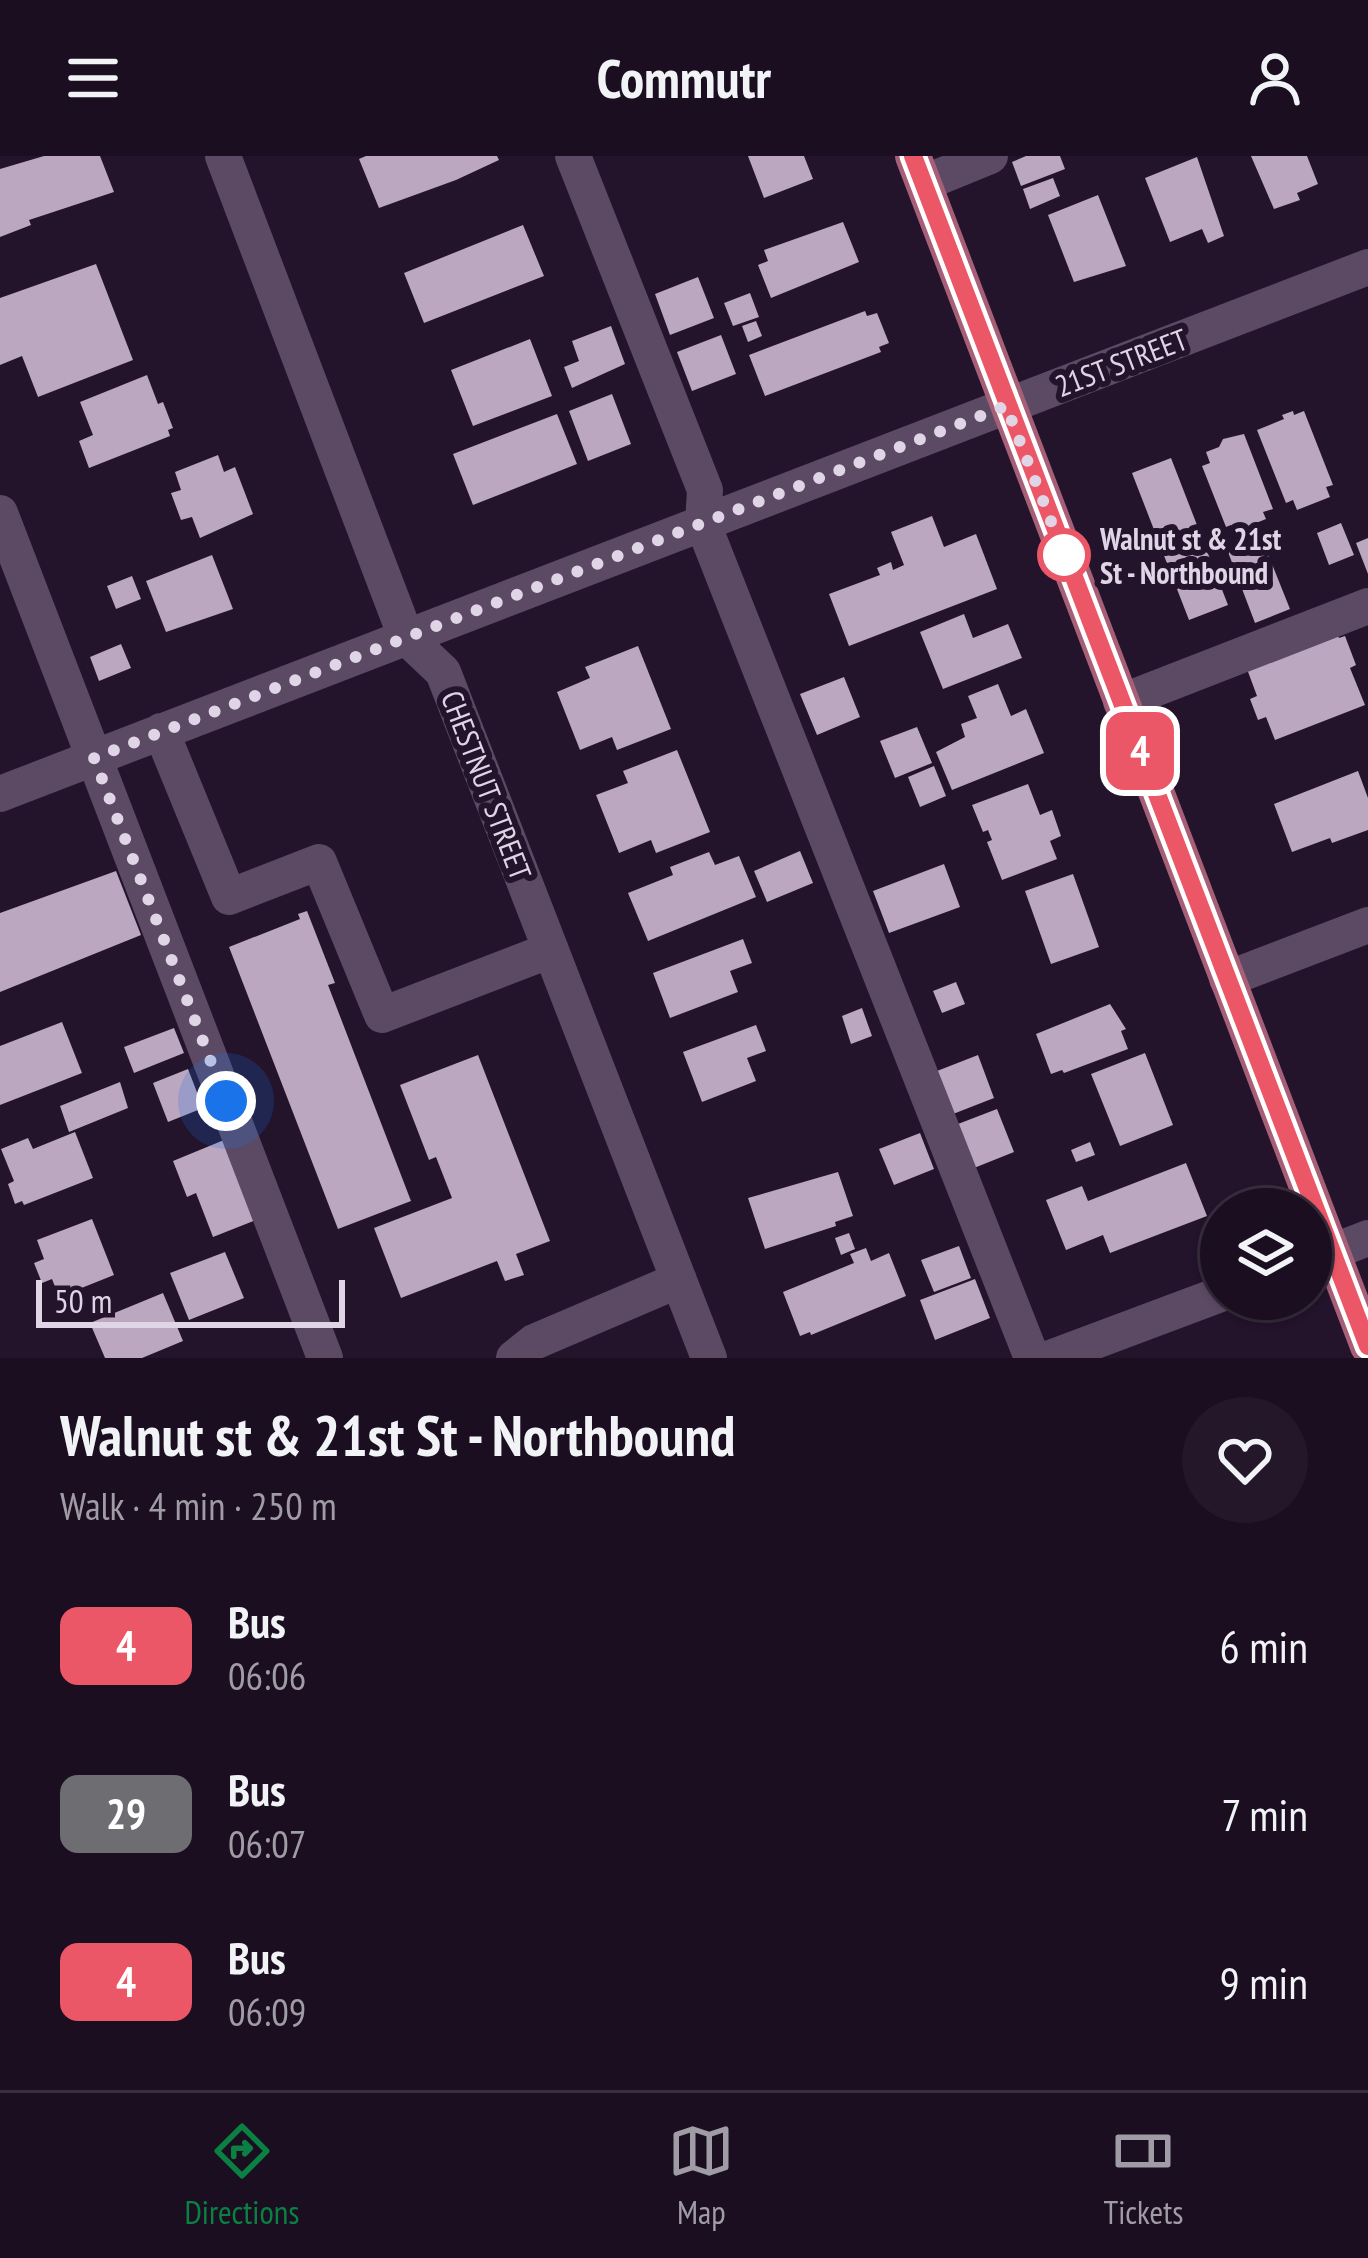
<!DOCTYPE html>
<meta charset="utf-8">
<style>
:root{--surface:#1a0e20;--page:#231729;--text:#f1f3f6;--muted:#9f9ca5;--line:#382e3e;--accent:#0b8043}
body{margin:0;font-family:"PT Sans Narrow",sans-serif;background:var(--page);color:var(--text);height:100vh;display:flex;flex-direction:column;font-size:45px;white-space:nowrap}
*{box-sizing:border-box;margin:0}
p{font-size:39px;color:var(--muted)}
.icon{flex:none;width:66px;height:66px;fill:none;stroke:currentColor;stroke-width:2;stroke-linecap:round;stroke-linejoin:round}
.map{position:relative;height:1202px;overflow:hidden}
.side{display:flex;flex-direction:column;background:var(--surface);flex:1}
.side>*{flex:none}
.badge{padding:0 24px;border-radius:18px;font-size:42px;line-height:78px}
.tools{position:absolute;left:1200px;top:1032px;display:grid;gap:24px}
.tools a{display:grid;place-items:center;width:132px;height:132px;border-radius:50%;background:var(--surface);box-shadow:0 3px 9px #0004,0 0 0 3px var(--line);font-size:60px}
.scale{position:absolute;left:36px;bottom:30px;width:309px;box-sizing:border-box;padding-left:12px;border:6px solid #e0d5e6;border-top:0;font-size:33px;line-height:42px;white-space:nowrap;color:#e0d5e6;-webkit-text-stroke:9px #23132b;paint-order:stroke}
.you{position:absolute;width:60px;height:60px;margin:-30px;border:9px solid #fff;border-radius:50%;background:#1a73e8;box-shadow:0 0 0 18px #1a73e833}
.map>.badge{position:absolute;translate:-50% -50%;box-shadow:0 0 0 6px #fff}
.round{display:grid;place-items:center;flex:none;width:126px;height:126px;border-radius:63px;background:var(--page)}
.summary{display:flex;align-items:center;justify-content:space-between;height:204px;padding:0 60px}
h1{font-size:57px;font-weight:800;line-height:90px}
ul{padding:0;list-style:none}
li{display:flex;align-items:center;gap:36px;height:168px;padding:0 60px}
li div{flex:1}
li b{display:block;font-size:45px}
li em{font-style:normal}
li .badge{min-width:132px;font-weight:700;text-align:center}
header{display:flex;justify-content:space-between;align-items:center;height:156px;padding:0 60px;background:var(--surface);font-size:54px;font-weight:800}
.tab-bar{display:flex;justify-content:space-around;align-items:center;height:168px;border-top:3px solid var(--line);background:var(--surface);font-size:33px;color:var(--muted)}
.tab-bar a{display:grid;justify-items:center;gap:6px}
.tab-bar .current{color:var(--accent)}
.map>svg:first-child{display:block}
</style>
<header><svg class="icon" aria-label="menu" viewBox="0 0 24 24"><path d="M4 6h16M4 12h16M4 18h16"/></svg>Commutr<svg class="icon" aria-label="person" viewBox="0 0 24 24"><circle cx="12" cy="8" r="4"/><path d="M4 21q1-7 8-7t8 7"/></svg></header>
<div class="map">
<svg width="1368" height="1202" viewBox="0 0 1368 1202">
<rect width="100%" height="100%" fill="#23132b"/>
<path fill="#bba7c0" d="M44 0H100L114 36 29 64 31 69 0 81V13Z
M366 0H497L499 4 456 24 379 52 359 3Z
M748 0H804L813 23 764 42Z
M1026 0H1060L1065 13 1021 30 1012 6Z
M1251 0H1307L1318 28 1297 37 1300 44 1274 53Z
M1197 1 1224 80 1208 87 1202 73 1170 86 1145 22Z
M1053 22 1060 40 1030 53 1023 33Z
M1098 39 1126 110 1074 126 1048 59Z
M843 66 859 106 771 142 758 109 768 105 764 94Z
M523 69 544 120 424 167 404 117Z
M96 108 133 204 38 241 22 200 0 209V142Z
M698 121 714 162 670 179 655 138Z
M750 137 759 161 733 170 724 147Z
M865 155 867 160 877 157 889 187 879 191 881 196 765 240 749 199Z
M756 165 762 180 748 186 742 170Z
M611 170 625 208 572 232 564 211 579 205 572 185Z
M721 179 736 218 692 235 677 196Z
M530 183 552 240 473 270 451 214Z
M147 219 158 248 163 246 173 272 168 274 170 280 89 312 79 285 93 279 80 246Z
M612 238 631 288 588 305 569 255Z
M1293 255 1294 259 1304 255 1333 329 1326 331 1330 341 1297 354 1293 344 1286 347 1257 274 1284 263 1282 259Z
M557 258 577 308 473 349 453 298Z
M1244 278 1273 353 1263 356 1266 363 1234 376 1231 369 1226 371 1202 310 1210 307 1206 296 1219 291 1223 283Z
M218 299 224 316 235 311 253 358 200 382 192 361 181 364 171 337 181 334 175 316Z
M1171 302 1228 449 1189 464 1132 317Z
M932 360 944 391 976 378 997 433 849 490 829 438 880 419 877 412 891 406 893 414 904 409 891 376Z
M1341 367 1354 399 1329 409 1317 377Z
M1368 382V418L1356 387Z
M1262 383 1290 453 1255 467 1228 396Z
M212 399 233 453 166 476 146 425Z
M132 420 141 443 116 453 107 430Z
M964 458 973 482 1008 468 1022 502 943 533 920 476Z
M1337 478 1339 482 1345 480 1356 509 1350 512 1365 549 1275 584 1266 561 1258 564 1250 543 1257 540 1247 513Z
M121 488 131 512 99 525 90 501Z
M638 490 671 573 617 594 612 581 580 594 557 536 590 522 585 511Z
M844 521 860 561 817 579 800 538Z
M998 528 1011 560 1026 553 1044 597 952 634 936 596 965 581 961 568 977 562 968 540Z
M917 571 932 607 895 622 880 585Z
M677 594 710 676 656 697 651 684 619 697 596 639 628 627 623 615Z
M934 610 946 640 920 651 908 621Z
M1358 615 1368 642V674L1332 687 1330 682 1292 696 1274 648Z
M1028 628 1040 659 1052 654 1061 680 1050 685 1057 703 1002 724 987 686 992 684 988 674 983 676 972 649Z
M800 695 813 727 767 746 754 715Z
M709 696 715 709 739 700 756 741 648 785 628 737 673 719 670 711Z
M944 708 960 751 889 777 873 735Z
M116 715 141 779 0 836V757Z
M1073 718 1099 791 1051 808 1025 735Z
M307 755 335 827 328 829 411 1045 338 1073 229 791 300 763 298 758Z
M743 783 752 807 730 815 738 836 670 862 653 817Z
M956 826 965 848 942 857 933 835Z
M1110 848 1126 873 1121 875 1128 893 1064 917 1062 914 1051 918 1036 878Z
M862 852 872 880 851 888 842 860Z
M62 866 82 917 0 949V890Z
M756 869 766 895 747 902 756 925 702 946 683 896Z
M174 872 184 897 134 917 124 891Z
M1145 897 1173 969 1120 990 1091 918Z
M478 899 550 1085 516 1098 524 1119 505 1125 497 1105 401 1142 374 1072 452 1042 436 1001 429 1004 400 929Z
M978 899 994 942 953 958 937 915Z
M188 913 203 952 168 966 153 927Z
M120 926 128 952 69 976 60 950Z
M997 953 1014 996 974 1012 958 968Z
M75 976 93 1022 24 1049 22 1045 15 1048 8 1028 14 1025 1 993 28 982 33 993Z
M920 977 934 1013 894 1029 879 993Z
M224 984 256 1064 213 1081 196 1037 187 1041 173 1005Z
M1090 986 1095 999 1076 1006 1071 994Z
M1186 1007 1207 1060 1110 1097 1103 1079 1066 1094 1046 1044 1082 1030 1088 1045Z
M838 1016 853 1060 835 1066 836 1070 765 1093 748 1042Z
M92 1063 114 1119 59 1141 52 1123 42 1127 34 1107 44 1103 37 1084Z
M849 1077 855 1093 841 1099 835 1082Z
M959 1090 971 1122 934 1136 921 1104Z
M866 1092 871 1105 889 1097 906 1140 811 1179 810 1176 800 1180 783 1136 854 1107 850 1098Z
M225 1096 244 1142 189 1164 170 1117Z
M975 1123 990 1162 935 1184 920 1144Z
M163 1137 183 1185 142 1202H105L90 1167Z"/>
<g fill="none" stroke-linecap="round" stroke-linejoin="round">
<path stroke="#5c4a65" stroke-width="36" d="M223 0 406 481 443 516 709 1202
M573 0 705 334 703 368 1032 1202
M924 27 990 0
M0 357 325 1202
M1121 546 1368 450
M161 575 229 741 319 706 382 859 551 794
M0 638 1368 111
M1227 823 1368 769
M1311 1104 1368 1082
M514 1202 534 1186 679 1124
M1050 1202 1221 1138"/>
<path stroke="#a65f76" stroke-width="36" d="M913 0 1368 1190"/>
</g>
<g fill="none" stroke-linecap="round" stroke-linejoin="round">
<defs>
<path id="line" d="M913 0 1368 1190"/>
</defs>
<use href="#line" stroke="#fff" stroke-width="27"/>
<use href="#line" stroke="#ec5767" stroke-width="18"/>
<path stroke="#e0d5e6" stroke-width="12" stroke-dasharray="0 21.6" d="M226 945 94 602 1006 250 1072 419 1064 399"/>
</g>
<circle fill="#fff" stroke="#ec5767" stroke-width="6" cx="1064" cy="399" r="24"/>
<g text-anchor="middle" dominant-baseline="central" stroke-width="12" stroke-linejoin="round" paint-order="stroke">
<g font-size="30" fill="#e0d5e6" stroke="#23132b">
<text transform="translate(1121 206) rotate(-21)">21ST STREET</text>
<text transform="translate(487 629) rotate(69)">CHESTNUT STREET</text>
</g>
<g font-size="30" font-weight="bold" fill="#e0d5e6" stroke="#23132b" text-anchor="start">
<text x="1100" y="382">Walnut st &amp; 21st<tspan x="1100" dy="34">St - Northbound</tspan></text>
</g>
</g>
</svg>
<div class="tools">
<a><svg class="icon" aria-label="layers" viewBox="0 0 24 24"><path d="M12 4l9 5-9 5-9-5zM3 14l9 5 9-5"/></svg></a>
</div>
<div class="scale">50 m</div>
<div class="you" style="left:226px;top:945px"></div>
<b class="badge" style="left:1140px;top:595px;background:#ec5767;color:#fff">4</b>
</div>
<section class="side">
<div class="summary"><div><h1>Walnut st &amp; 21st St - Northbound</h1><p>Walk · 4 min · 250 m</p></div><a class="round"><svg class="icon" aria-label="heart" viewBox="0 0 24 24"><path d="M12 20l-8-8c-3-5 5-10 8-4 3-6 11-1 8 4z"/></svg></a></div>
<ul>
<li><span class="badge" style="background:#ec5767;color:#fff">4</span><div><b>Bus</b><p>06:06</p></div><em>6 min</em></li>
<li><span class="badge" style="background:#6e6d72;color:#fff">29</span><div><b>Bus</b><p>06:07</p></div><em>7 min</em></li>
<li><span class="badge" style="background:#ec5767;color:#fff">4</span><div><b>Bus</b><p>06:09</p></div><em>9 min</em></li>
</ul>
</section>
<nav class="tab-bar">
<a class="current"><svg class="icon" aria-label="directions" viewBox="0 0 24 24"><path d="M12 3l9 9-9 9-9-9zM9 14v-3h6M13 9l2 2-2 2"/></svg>Directions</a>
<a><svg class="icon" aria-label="map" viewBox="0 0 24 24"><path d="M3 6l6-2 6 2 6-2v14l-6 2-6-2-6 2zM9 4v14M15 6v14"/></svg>Map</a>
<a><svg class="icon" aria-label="tickets" viewBox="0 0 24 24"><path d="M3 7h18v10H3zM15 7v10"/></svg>Tickets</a>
</nav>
